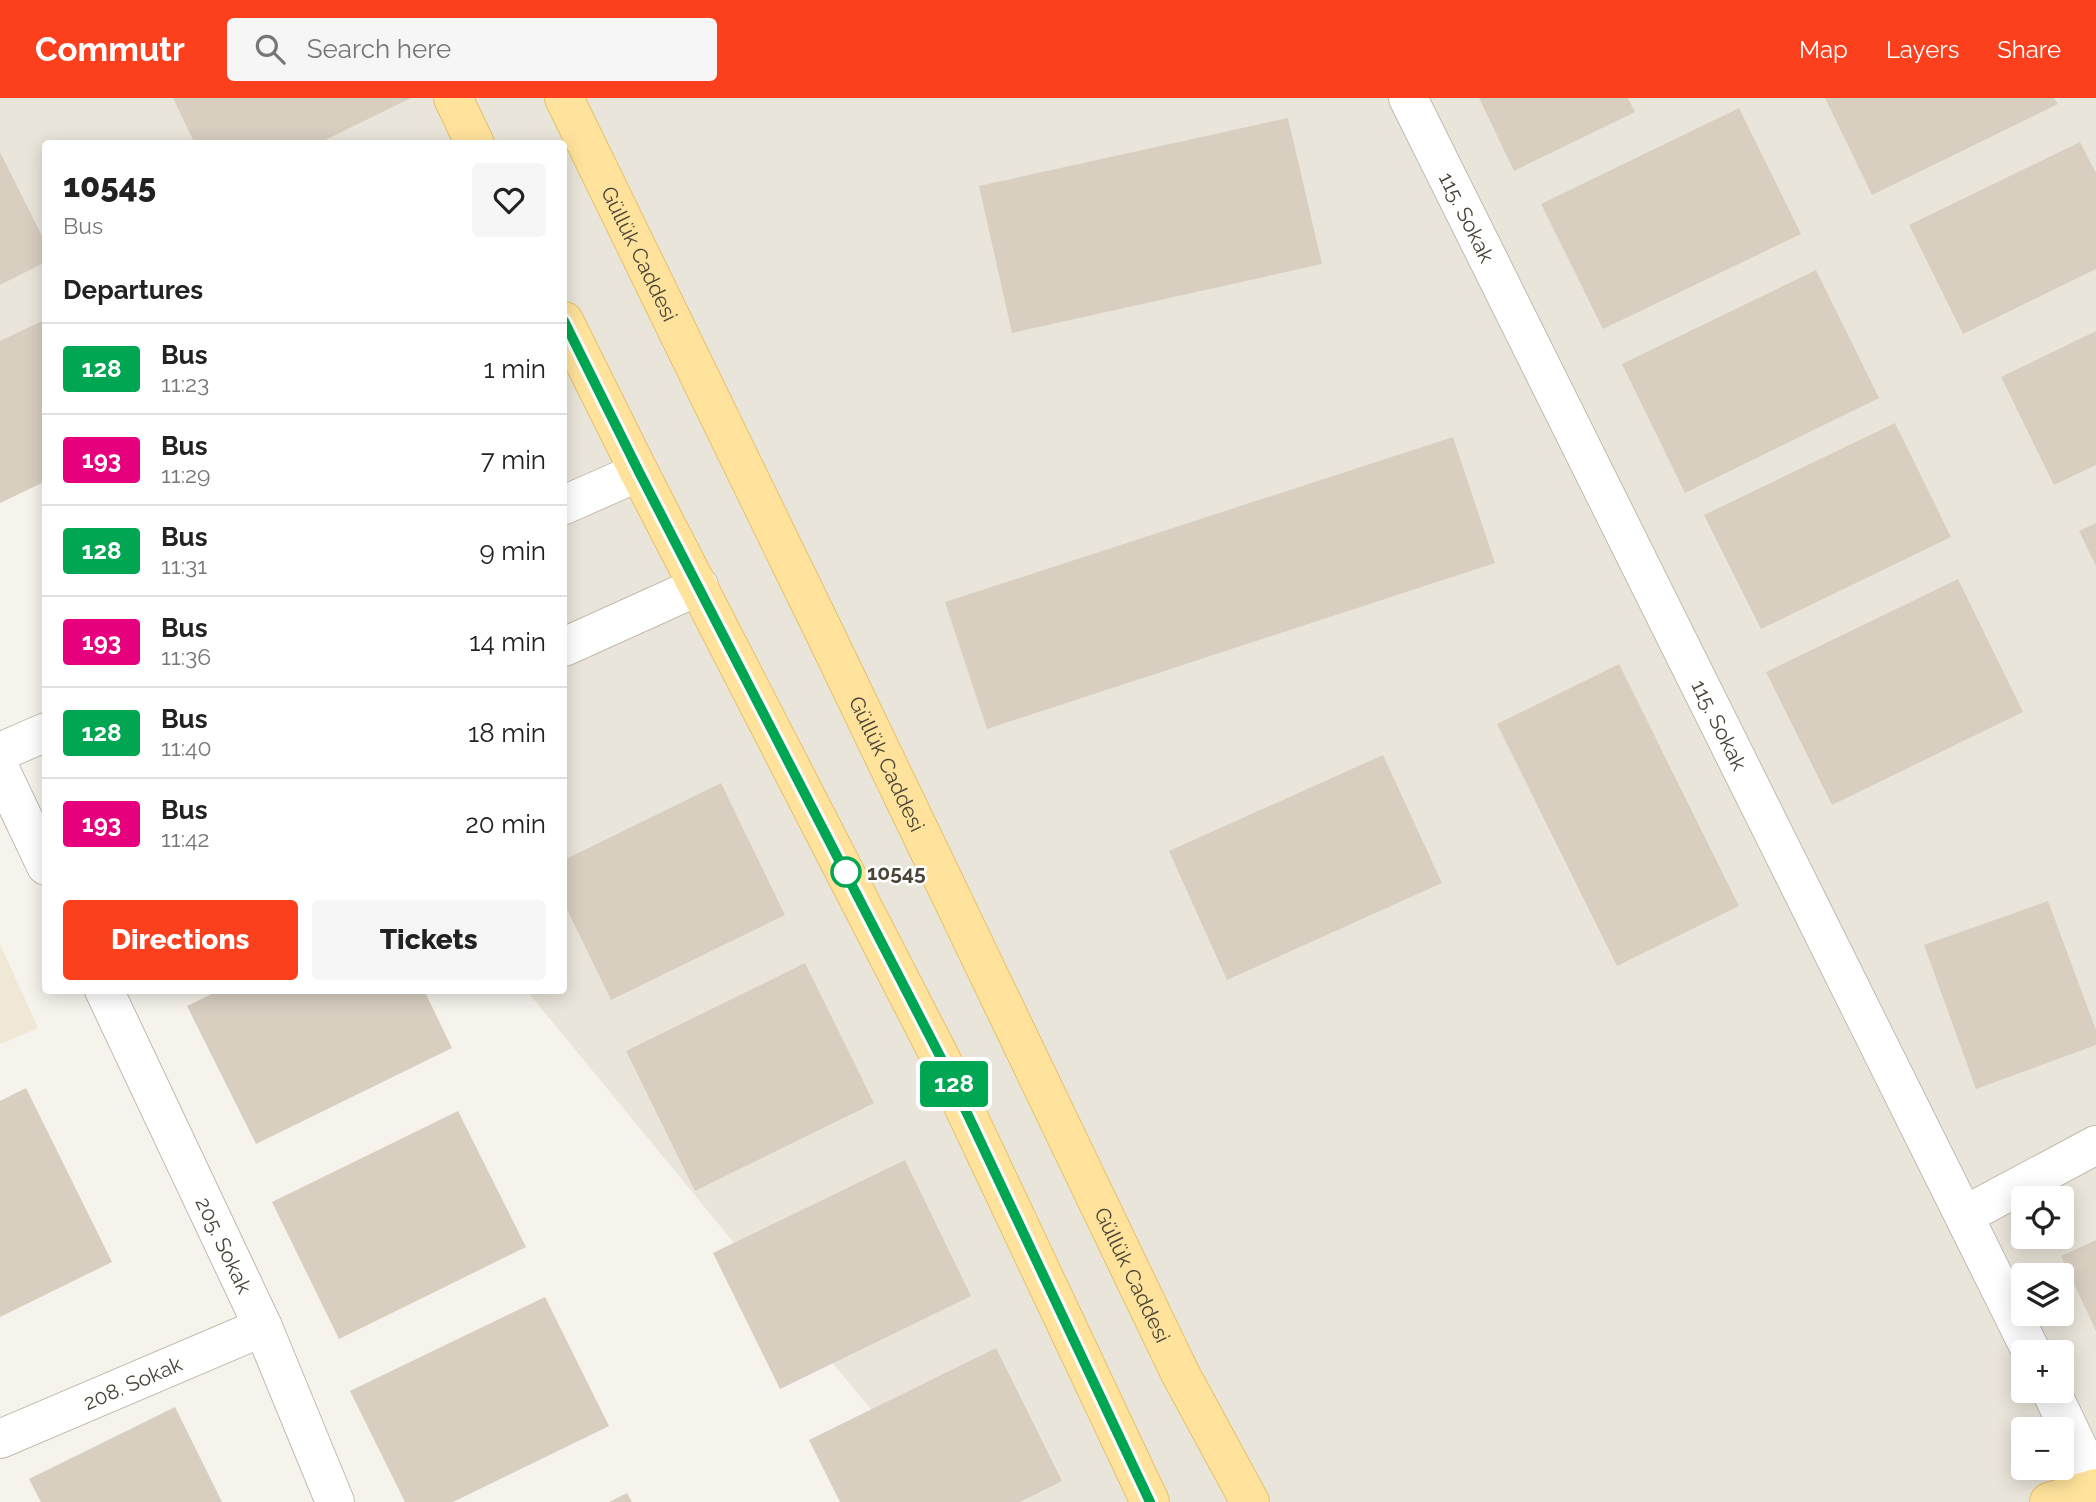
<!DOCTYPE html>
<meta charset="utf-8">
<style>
:root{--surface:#fff;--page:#f6f6f6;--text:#222;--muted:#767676;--line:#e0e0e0;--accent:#fc3f1d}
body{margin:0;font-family:Raleway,sans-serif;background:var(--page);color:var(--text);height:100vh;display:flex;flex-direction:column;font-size:26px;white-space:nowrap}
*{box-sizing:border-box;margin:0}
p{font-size:23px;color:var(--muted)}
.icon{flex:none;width:38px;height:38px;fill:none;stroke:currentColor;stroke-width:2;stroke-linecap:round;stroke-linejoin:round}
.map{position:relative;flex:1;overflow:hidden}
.side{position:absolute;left:42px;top:42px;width:525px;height:854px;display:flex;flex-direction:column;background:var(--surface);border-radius:7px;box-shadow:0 4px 18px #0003}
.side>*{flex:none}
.badge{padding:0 14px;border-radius:5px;font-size:24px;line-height:46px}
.buttons{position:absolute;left:2011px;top:1088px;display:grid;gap:14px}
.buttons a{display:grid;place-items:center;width:63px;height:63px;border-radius:7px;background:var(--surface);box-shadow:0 4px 18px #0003;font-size:35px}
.map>.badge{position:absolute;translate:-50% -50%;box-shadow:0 0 0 4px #fff}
h2{padding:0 21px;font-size:26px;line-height:63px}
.round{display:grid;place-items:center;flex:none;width:74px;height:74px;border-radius:7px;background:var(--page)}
.overview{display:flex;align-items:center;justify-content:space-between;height:119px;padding:0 21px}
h1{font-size:33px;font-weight:800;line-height:52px}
.primary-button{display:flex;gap:14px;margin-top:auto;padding:14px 21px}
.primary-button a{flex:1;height:80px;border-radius:7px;background:var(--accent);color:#fff;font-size:28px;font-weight:800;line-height:80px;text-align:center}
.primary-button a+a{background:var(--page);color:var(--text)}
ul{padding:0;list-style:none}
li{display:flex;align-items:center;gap:21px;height:91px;padding:0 21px;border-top:2px solid var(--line)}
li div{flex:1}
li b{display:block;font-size:26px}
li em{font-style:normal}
li .badge{min-width:77px;font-weight:700;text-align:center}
header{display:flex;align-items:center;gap:42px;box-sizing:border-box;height:98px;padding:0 35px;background:var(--accent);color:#fff}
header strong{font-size:33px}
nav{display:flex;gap:38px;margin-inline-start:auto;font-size:24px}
.search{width:490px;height:63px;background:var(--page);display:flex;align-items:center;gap:18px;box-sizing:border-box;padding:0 24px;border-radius:7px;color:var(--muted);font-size:26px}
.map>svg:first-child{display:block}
</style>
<header>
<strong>Commutr</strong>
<div class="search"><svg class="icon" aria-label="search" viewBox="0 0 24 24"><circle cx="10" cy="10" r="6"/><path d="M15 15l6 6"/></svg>Search here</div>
<nav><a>Map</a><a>Layers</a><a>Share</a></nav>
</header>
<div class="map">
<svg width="2096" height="1404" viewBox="0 0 2096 1404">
<rect width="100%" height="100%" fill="#f6f3ec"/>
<path fill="#eae5da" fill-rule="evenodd" d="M0 0H2096V1404H947L527 893 564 892V46H46L45 307 0 252ZM2023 1101H2062V1139H2023ZM2023 1178H2062V1216H2023ZM2023 1255H2062V1293H2023ZM2023 1332H2062V1370H2023Z"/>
<path fill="#efe8d6" d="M0 846 38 930 0 946Z"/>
<path fill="#d8cfc1" d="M173 0H411L317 46H195Z
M1479 0H1628L1635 14 1514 73Z
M1825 0H2054L2058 6 1872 97Z
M1739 10 1801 136 1603 231 1541 106Z
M1288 20 1322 166 1012 235 979 88Z
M2080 44 2096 75V171L1963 236 1909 127Z
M0 54 46 146V164L0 187Z
M1816 172 1879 300 1685 395 1622 266Z
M46 221V383L0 405V243Z
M2096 233V367L2054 387 2001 279Z
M1895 325 1951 439 1761 531 1704 417Z
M1453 339 1495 465 987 631 945 504Z
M2096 425V468L2079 433Z
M1958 481 2023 614 1832 707 1766 574Z
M1619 566 1739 808 1617 868 1497 626Z
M1383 657 1442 785 1227 882 1169 753Z
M721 685 785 817 611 902 564 805V762Z
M2048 803 2096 932V947L1976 991 1924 847Z
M805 865 874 1005 695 1093 626 953Z
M220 892H424L452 950 256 1046 187 908Z
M26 990 112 1164 0 1219V1003Z
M458 1013 526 1149 339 1241 272 1104Z
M905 1062 971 1198 780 1291 713 1155Z
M2096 1142V1233L2061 1158Z
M545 1199 609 1328 453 1404H405L350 1293Z
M996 1250 1062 1383 1020 1404H840L809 1342Z
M175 1309 222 1404H41L29 1381Z
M627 1395 632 1404H609Z"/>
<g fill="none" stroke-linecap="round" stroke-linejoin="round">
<defs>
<g id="street">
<path id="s1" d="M1408 0 2032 1255"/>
<path d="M564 407 639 374"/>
<path d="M564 549 699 488"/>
<path d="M0 654 46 634"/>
<path d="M0 671 46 768"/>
<path id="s2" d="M104 892 263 1229 335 1404"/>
<path d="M1965 1117 2096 1047"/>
<path d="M2051 1293 2096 1387"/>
<path id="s3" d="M0 1341 263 1229"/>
</g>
<g id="primary">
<path d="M453 0 475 46"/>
<path id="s4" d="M564 0 828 542 1180 1275 1250 1404"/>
<path d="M564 223 639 374 942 963 1150 1404"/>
<path d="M2049 1404 2096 1390"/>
</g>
</defs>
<use href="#street" stroke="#c2bbae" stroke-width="40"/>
<use href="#primary" stroke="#e6c16a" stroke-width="40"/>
<use href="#street" stroke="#fff" stroke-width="38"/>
<use href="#primary" stroke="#ffe39c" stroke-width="38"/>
</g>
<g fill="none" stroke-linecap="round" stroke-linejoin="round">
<defs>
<path id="line" d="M564 223 639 374 942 962 1150 1404"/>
</defs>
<use href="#line" stroke="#fff" stroke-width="16"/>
<use href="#line" stroke="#00a651" stroke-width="10"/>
</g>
<circle fill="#fff" stroke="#00a651" stroke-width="3.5" cx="846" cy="774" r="14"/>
<g text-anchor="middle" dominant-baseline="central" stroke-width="5" stroke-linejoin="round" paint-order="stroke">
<g font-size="21" fill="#4b4439" stroke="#fff">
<text stroke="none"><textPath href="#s1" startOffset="133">115. Sokak</textPath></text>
<text stroke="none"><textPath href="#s4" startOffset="173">Güllük Caddesi</textPath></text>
<text stroke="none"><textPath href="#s1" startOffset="700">115. Sokak</textPath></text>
<text stroke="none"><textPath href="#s4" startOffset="740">Güllük Caddesi</textPath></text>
<text stroke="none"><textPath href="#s2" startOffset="282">205. Sokak</textPath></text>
<text stroke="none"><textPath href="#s4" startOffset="1307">Güllük Caddesi</textPath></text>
<text stroke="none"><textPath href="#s3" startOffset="144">208. Sokak</textPath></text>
</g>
<g font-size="21" font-weight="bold" fill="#4b4439" stroke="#fff" text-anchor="start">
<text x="867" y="774">10545</text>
</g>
</g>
</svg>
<div class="buttons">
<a><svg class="icon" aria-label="locate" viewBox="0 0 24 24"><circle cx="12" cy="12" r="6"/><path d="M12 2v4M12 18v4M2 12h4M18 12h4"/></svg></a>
<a><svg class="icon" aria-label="layers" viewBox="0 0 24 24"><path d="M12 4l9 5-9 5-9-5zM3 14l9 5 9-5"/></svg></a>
<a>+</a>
<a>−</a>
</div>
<b class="badge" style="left:954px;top:986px;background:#00a651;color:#fff">128</b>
<section class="side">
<div class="overview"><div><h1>10545</h1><p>Bus</p></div><a class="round"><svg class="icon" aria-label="heart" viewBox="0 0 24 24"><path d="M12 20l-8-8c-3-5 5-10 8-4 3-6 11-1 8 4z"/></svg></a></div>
<h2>Departures</h2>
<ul>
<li><span class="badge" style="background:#00a651;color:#fff">128</span><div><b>Bus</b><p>11:23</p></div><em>1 min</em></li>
<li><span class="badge" style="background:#e6007e;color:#fff">193</span><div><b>Bus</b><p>11:29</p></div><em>7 min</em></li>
<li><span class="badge" style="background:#00a651;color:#fff">128</span><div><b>Bus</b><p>11:31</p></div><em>9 min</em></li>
<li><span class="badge" style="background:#e6007e;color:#fff">193</span><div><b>Bus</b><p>11:36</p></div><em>14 min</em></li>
<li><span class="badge" style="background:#00a651;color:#fff">128</span><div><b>Bus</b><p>11:40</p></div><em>18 min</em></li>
<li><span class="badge" style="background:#e6007e;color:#fff">193</span><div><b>Bus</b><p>11:42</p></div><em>20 min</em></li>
</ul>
<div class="primary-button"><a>Directions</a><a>Tickets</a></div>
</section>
</div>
